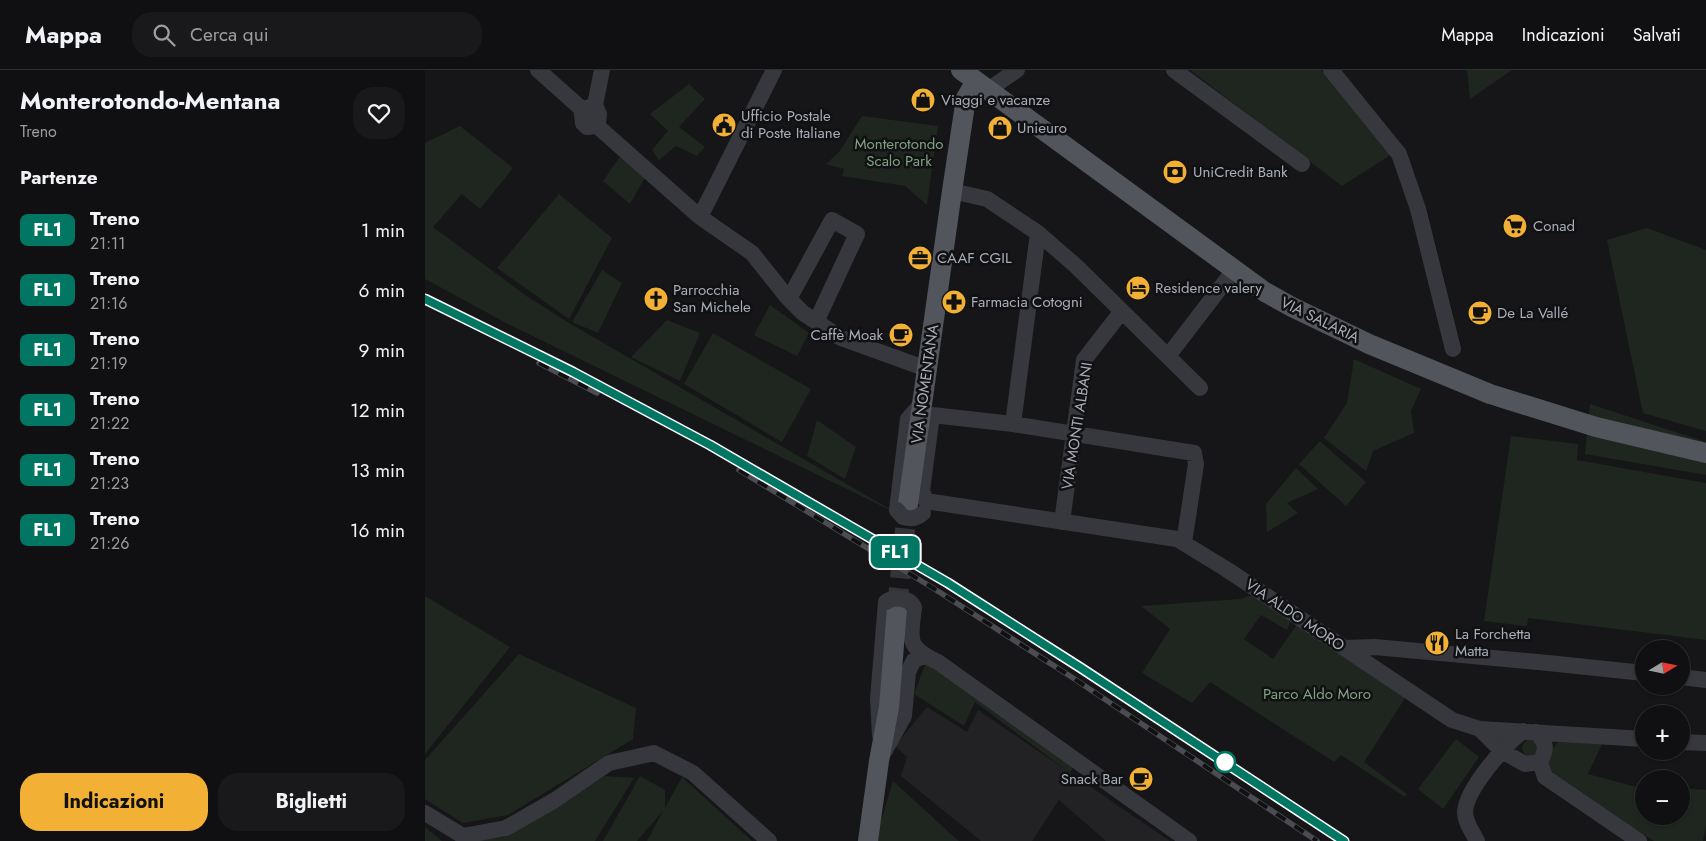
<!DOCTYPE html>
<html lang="it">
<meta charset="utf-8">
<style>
:root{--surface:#101012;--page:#19191b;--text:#f1f3f6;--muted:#9c9d9f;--line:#303032;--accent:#f2b134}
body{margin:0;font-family:Jost,sans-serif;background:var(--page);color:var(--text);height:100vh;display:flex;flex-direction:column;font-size:19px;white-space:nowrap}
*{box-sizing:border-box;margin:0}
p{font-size:16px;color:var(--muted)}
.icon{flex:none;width:28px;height:28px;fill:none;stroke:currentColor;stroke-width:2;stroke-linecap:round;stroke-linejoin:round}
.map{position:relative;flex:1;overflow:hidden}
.side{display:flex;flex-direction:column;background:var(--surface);width:425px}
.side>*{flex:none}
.badge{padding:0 10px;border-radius:8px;font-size:18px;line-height:32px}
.needle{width:32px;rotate:80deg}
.controls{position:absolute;left:1210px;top:570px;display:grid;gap:10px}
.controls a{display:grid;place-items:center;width:55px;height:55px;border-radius:50%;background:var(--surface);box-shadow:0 1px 4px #0004,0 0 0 1px var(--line);font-size:25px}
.map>.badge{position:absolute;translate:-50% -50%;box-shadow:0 0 0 2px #fff}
h2{padding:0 20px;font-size:19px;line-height:45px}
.round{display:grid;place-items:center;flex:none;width:52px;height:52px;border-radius:20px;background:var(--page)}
.head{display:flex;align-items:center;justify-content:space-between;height:85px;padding:0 20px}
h1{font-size:24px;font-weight:700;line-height:38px}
.button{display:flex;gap:10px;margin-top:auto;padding:10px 20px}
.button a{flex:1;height:58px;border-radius:20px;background:var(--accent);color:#111;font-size:20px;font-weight:700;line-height:58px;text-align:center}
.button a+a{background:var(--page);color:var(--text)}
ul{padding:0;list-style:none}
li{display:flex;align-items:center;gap:15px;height:60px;padding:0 20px}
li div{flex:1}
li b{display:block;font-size:19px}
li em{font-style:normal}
li .badge{min-width:55px;font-weight:700;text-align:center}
header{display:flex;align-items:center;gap:30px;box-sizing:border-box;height:70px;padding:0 25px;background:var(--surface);border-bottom:1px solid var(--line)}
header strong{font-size:24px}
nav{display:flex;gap:28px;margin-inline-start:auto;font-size:18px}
.search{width:350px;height:45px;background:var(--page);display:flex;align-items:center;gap:12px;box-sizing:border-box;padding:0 18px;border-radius:20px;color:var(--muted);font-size:19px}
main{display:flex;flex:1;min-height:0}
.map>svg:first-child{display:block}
</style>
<header>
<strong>Mappa</strong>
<div class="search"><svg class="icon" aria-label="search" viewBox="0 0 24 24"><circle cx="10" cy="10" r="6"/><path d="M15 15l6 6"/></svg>Cerca qui</div>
<nav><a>Mappa</a><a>Indicazioni</a><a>Salvati</a></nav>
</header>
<main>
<section class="side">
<div class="head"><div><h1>Monterotondo-Mentana</h1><p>Treno</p></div><a class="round"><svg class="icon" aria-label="heart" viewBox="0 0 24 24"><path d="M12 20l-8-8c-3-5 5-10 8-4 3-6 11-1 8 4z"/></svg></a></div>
<h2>Partenze</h2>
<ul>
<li><span class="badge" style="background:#007663;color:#fff">FL1</span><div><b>Treno</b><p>21:11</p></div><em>1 min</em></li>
<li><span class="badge" style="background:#007663;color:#fff">FL1</span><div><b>Treno</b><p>21:16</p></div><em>6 min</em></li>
<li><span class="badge" style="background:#007663;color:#fff">FL1</span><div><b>Treno</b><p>21:19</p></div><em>9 min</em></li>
<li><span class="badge" style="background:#007663;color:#fff">FL1</span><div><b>Treno</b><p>21:22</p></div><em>12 min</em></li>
<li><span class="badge" style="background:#007663;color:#fff">FL1</span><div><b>Treno</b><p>21:23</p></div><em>13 min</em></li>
<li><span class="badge" style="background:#007663;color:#fff">FL1</span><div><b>Treno</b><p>21:26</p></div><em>16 min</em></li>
</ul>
<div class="button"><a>Indicazioni</a><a>Biglietti</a></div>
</section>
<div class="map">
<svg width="1281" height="771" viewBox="0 0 1281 771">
<rect width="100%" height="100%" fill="#161618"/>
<path fill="#222225" d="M502 637 542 662 553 640 745 771H681L634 730 607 771H556L476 706 482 687 470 676Z"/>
<path fill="#1e261f" d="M765 0H896L967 84 917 116Z
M1042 0H1087L1045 29Z
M264 14 280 29 254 57 280 77 272 86 251 76 234 90 227 80 243 61 225 44Z
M437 46 513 56 502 135 480 116 417 106 419 99 401 94 414 82Z
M35 56 88 98 55 139 37 124 8 157 103 227 144 253 475 445 87 256 0 209V73Z
M196 85 221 106 205 134 178 111Z
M134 124 187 168 144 249 72 198Z
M1222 158 1281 180V361L1218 343 1182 170Z
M177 200 197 213 173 263 147 252Z
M345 235 384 263 372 286 329 265Z
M242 250 275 263 255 311 206 287Z
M288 263 386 319 357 372 259 314Z
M929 289 996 319 986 341 989 363 948 381 941 401 899 368 922 333Z
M1165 334 1281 372V405L1160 384Z
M392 350 431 377 420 409 382 386Z
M1086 366 1153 374 1152 390 1281 413V570L1103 548 1102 556 1059 551Z
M895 371 941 412 921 436 874 394Z
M871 398 893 419 862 433 873 443 842 462 841 434Z
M830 524 867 547 862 560 836 545 819 569 848 589 873 553 982 625 939 692 982 724 980 727 916 685 909 692 785 612 767 633 717 603 745 559 716 536 815 529Z
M0 526 85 577 0 684Z
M94 584 211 638 208 669 83 745 38 753 0 729V690Z
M501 592 649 695 645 703 550 632 539 656 489 624Z
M1031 669 1054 687 1018 739 993 719Z
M1135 669 1177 674 1163 704 1219 719V746H1256V718L1281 720V756L1278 771H1229L1125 704 1118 692Z
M1097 678a8 8 0 1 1 16 0a8 8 0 1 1-16 0Z
M180 706 209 708 170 771H47L79 767Z
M215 706 240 720V738L257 707 327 771H222L238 741 212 771H178Z
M468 711 528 766 534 771H450Z
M0 757 17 771H0Z"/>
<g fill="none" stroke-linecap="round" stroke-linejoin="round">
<path stroke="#333438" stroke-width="20" stroke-dasharray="20 10" stroke-linecap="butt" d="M472 538 482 441"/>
<path stroke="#37383d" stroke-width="16" d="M113 0 159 41
M749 0 877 94
M906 0 974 84 993 139 1028 279
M563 20 592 0
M170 35 174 44 173 52 168 56 162 57 158 53 157 44 162 38Z
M170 35 177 0
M171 55 275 147 327 183 362 227 378 243 416 268 502 299
M527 121 562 129 613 163 651 196 775 318
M275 147 349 0
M364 229 407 150 432 164 391 252
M743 286 809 200
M507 345 497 421 501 431 752 469 801 499 1027 650 1055 659 1219 669
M507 345 588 354 769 383 771 394 759 473
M588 354 613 163
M472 440 483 349 498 332
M637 452 659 290 697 241
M489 538C485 570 481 577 513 592L764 771
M920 578 950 577 1123 593 1219 603
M1256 607 1281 610
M1055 659 1077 681 1100 694 1115 692C1123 677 1121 674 1111 662
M455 665 453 629 461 532
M1256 672 1281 673
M459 682 479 646 483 602 489 590 499 586
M1115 692 1120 707 1214 771
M0 743 38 766 81 758 130 730 184 693 229 683 268 703 344 771
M1052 771C1048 763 1040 752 1040 742 1041 719 1080 675 1098 661"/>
<path stroke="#53555c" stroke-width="20" d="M536 0 840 222 867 237 944 274 1065 324 1171 357 1281 383
M482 441 527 121 541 28 551 11
M443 771 454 691 464 637 472 538"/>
<defs>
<path id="rail" d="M0 229 148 302 285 375 523 513 656 598 919 771
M114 293 172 323
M314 400 508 518 648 608 892 771"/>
</defs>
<use href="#rail" stroke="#4a4c52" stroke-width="5.5"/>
<use href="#rail" stroke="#111113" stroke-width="4" stroke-dasharray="11" stroke-linecap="butt"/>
<path stroke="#37383d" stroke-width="16" d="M472 440 478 447C486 449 491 449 498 443
M461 532C469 526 486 528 489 538"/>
</g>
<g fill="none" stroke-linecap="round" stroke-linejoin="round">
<defs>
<path id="line" d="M0 229 148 302 285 375 523 513 656 598 919 771"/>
</defs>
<use href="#line" stroke="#fff" stroke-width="11"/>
<use href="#line" stroke="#007663" stroke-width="8"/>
</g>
<defs>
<symbol id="shop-disc" viewBox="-11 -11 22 22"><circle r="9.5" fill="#f2b134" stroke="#111113"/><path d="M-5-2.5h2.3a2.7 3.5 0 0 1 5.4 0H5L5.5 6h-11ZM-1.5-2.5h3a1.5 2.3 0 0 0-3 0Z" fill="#111"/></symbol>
<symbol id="civic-disc" viewBox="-11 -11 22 22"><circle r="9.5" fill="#f2b134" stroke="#111113"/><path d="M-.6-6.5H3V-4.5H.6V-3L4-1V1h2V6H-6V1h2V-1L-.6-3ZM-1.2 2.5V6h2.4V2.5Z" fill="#111"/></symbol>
<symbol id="bank-disc" viewBox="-11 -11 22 22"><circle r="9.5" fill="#f2b134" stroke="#111113"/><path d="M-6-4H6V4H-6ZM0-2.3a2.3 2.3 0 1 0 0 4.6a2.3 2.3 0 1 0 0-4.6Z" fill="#111"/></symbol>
<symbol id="supermarket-disc" viewBox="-11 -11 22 22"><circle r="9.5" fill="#f2b134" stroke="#111113"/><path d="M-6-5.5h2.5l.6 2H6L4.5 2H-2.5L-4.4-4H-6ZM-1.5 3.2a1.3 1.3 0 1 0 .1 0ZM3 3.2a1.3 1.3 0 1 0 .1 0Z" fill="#111"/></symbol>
<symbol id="office-disc" viewBox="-11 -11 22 22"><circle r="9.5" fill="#f2b134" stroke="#111113"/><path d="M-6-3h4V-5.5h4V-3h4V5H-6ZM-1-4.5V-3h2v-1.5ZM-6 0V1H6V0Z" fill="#111"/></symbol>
<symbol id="hotel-disc" viewBox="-11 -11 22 22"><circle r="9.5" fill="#f2b134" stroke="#111113"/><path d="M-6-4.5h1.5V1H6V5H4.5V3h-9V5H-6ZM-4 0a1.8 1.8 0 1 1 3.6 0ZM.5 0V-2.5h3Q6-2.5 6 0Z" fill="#111"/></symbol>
<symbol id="church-disc" viewBox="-11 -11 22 22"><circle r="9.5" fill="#f2b134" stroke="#111113"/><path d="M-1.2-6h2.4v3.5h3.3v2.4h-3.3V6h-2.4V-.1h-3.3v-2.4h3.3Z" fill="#111"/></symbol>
<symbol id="pharmacy-disc" viewBox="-11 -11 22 22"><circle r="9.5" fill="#f2b134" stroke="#111113"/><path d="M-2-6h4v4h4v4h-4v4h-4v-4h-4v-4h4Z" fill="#111"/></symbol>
<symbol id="cafe-disc" viewBox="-11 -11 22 22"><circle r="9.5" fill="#f2b134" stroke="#111113"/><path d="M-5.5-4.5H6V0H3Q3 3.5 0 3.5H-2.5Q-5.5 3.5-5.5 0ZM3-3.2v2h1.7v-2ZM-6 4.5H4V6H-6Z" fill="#111"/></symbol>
<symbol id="restaurant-disc" viewBox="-11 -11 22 22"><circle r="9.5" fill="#f2b134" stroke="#111113"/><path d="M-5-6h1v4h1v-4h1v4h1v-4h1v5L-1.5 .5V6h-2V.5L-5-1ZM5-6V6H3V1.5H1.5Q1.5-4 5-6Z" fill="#111"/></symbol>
</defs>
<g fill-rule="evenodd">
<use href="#shop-disc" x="484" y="16" width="28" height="28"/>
<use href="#civic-disc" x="285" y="41" width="28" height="28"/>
<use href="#shop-disc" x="561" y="44" width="28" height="28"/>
<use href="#bank-disc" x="736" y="88" width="28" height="28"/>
<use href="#supermarket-disc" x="1076" y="142" width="28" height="28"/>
<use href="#office-disc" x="481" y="174" width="28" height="28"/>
<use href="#hotel-disc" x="699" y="204" width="28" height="28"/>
<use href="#church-disc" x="217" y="215" width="28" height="28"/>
<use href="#pharmacy-disc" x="515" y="218" width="28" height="28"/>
<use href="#cafe-disc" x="1041" y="229" width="28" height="28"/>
<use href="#cafe-disc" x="462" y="251" width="28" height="28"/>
<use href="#restaurant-disc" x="998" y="559" width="28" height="28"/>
<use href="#cafe-disc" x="702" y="695" width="28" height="28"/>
</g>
<circle fill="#fff" stroke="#007663" stroke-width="2.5" cx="800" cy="692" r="10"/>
<g text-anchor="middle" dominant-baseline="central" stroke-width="5" stroke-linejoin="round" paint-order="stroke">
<g font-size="15" fill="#a8adb8" stroke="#111113" text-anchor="start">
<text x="516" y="30">Viaggi e vacanze</text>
<text x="316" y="46">Ufficio Postale<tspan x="316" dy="17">di Poste Italiane</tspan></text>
<text x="592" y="58">Unieuro</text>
<text x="768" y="102">UniCredit Bank</text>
<text x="1108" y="156">Conad</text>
<text x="512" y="188">CAAF CGIL</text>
<text x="730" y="218">Residence valery</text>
<text x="248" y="220">Parrocchia<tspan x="248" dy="17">San Michele</tspan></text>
<text x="546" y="232">Farmacia Cotogni</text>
<text x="1072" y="243">De La Vallé</text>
<text x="458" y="265" text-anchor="end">Caffè Moak</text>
<text x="1030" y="564">La Forchetta<tspan x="1030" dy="17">Matta</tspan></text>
<text x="698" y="709" text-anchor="end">Snack Bar</text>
</g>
<g font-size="15" fill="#7fa381" stroke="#111113">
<text x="474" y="74">Monterotondo<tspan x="474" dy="17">Scalo Park</tspan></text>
<text x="892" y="624">Parco Aldo Moro</text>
</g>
<g font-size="15" fill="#a8adb8" stroke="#111113">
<text transform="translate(895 250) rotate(26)">VIA SALARIA</text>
<text transform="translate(500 314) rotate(-82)">VIA NOMENTANA</text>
<text transform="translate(652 356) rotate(-81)">VIA MONTI ALBANI</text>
<text transform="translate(870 545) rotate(34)">VIA ALDO MORO</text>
</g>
</g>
</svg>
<div class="controls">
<a><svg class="needle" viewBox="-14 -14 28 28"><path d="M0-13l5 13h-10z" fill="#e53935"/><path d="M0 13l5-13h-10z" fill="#9c9d9f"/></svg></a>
<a>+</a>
<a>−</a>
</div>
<b class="badge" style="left:470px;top:482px;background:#007663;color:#fff">FL1</b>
</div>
</main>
